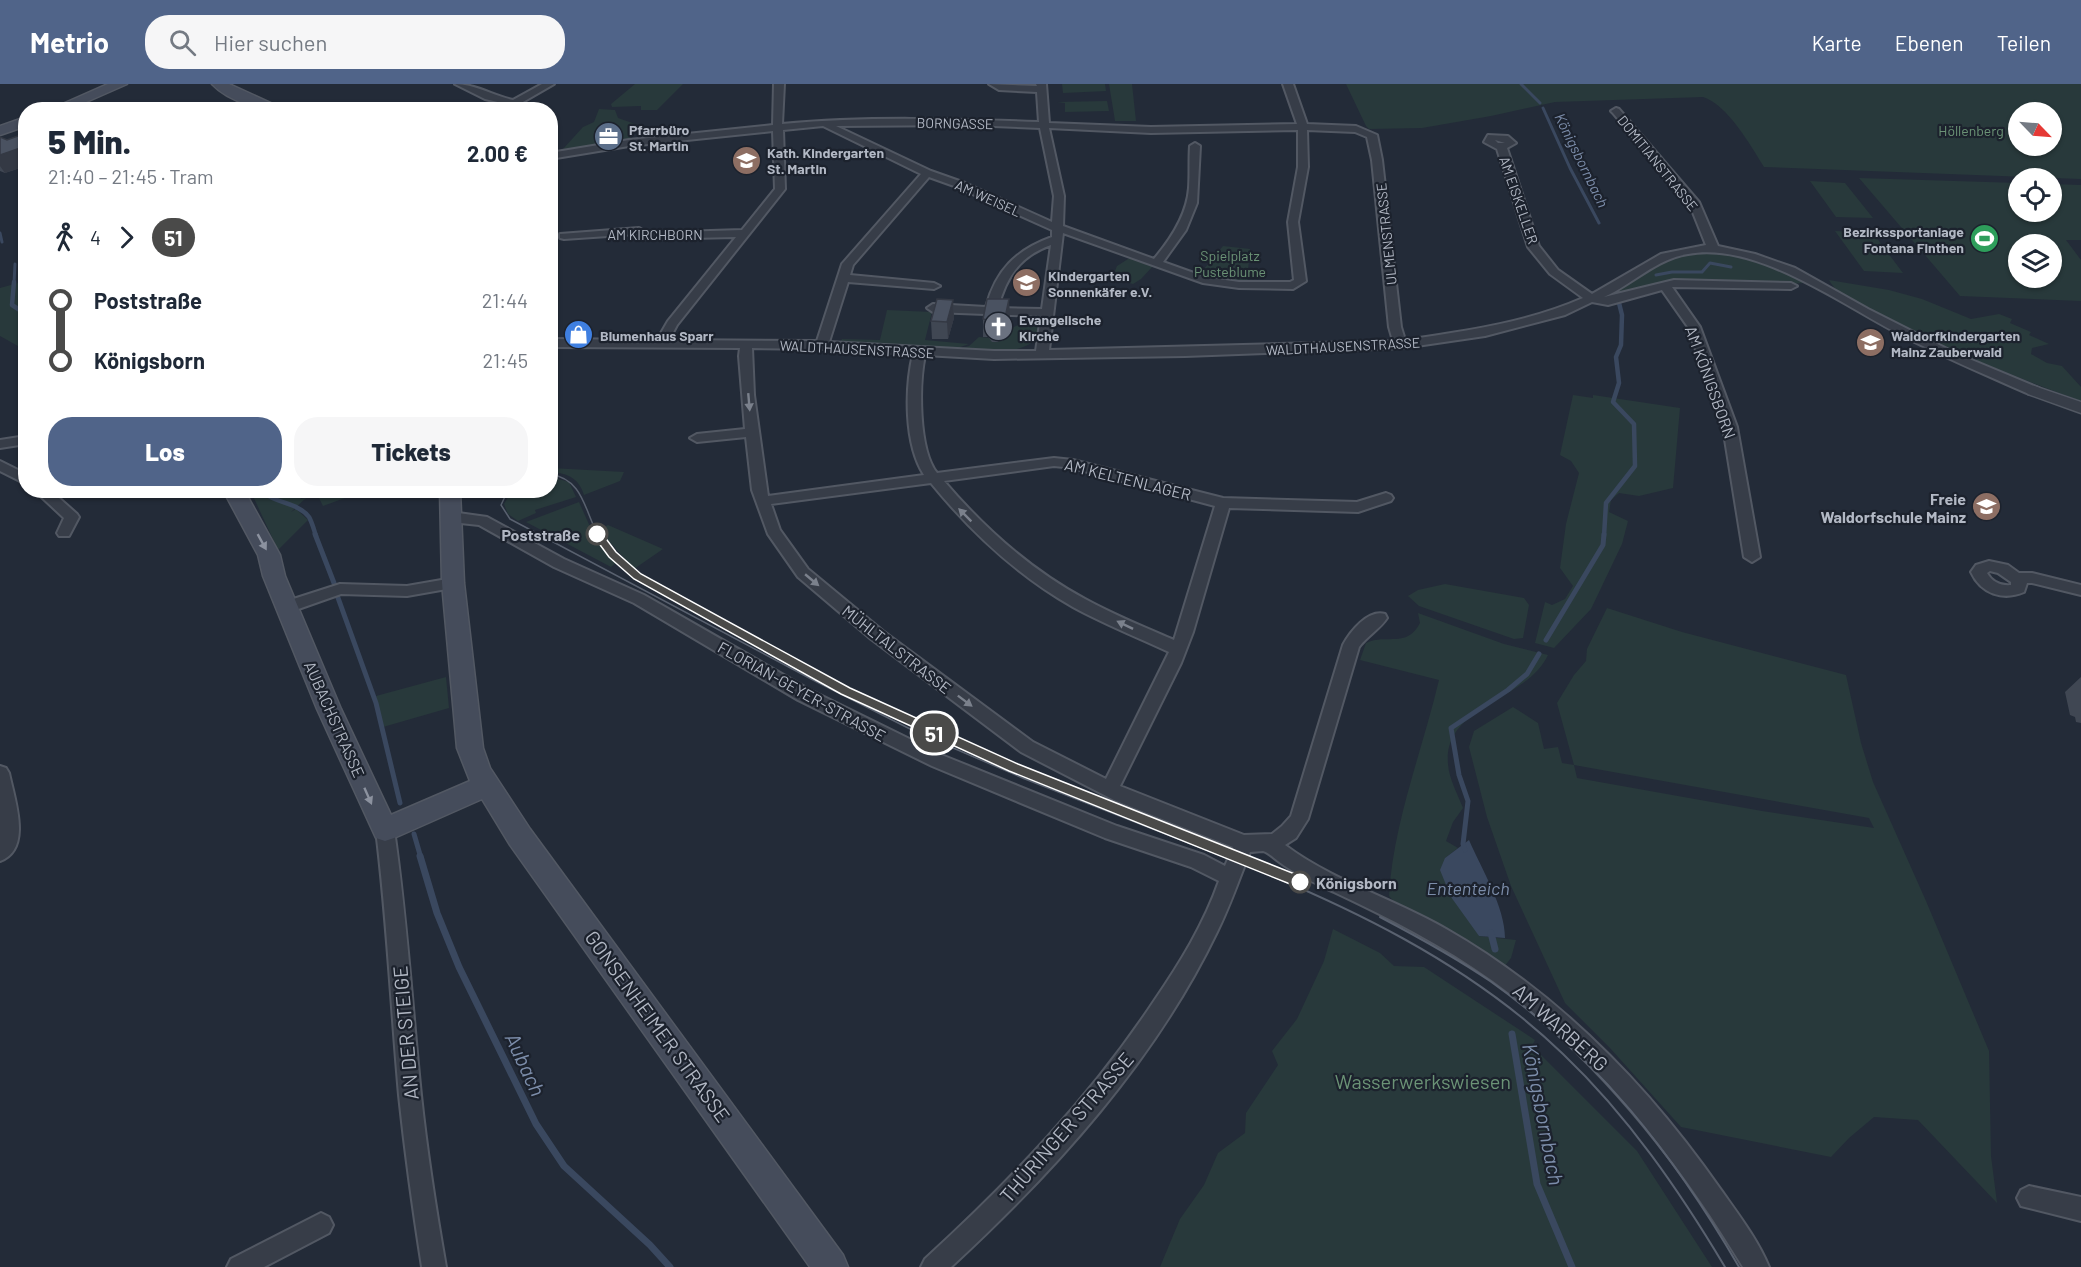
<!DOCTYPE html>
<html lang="de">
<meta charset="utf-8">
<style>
:root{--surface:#fff;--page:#f6f6f7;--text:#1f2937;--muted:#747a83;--accent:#506489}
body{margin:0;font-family:Barlow,sans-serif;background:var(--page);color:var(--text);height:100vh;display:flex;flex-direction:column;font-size:22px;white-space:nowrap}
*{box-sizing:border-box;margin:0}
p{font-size:20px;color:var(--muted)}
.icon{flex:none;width:33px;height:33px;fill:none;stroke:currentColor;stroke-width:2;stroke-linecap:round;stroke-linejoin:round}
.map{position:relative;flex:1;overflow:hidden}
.panel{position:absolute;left:18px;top:18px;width:540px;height:396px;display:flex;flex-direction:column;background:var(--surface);border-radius:24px;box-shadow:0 2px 4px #0004}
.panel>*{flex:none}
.badge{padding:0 12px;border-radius:20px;font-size:21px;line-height:39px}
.needle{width:39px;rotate:115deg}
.fabs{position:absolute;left:2008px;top:18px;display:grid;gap:12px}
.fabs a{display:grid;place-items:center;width:54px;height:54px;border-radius:50%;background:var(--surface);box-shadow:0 2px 4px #0004;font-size:30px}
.map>.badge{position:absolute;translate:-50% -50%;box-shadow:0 0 0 3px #fff}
.legs{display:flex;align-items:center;gap:9px;height:66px;padding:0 30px;font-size:20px}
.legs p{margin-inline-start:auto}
.headline{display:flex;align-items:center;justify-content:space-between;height:102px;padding:0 30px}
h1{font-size:33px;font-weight:800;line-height:45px}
.cta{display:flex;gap:12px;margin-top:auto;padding:12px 30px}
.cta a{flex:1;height:69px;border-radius:24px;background:var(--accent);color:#fff;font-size:24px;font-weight:800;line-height:69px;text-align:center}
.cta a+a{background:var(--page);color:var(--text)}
ul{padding:0 30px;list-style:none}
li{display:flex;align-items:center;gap:21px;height:60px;font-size:22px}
li i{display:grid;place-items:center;width:9px;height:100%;margin:0 8px;background:currentColor}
li i::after{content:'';width:15px;height:15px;margin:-8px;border:4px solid;border-radius:50%;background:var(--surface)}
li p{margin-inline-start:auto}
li:first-child i{background:linear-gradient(#0000 50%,currentColor 0)}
li:last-child i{background:linear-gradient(currentColor 50%,#0000 0)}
header{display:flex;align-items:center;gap:36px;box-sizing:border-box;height:84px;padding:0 30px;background:var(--accent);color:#fff}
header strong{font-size:28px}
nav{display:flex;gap:33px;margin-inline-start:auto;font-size:21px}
.search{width:420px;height:54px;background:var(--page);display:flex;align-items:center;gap:15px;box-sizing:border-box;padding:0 21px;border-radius:24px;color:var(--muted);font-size:22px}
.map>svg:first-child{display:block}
</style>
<header>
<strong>Metrio</strong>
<div class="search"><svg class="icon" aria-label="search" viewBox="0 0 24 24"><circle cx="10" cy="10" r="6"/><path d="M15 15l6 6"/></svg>Hier suchen</div>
<nav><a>Karte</a><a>Ebenen</a><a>Teilen</a></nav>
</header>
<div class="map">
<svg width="2081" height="1183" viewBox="0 0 2081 1183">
<rect width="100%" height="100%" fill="#232b38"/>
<path fill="#28393b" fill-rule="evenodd" d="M635 0H683L657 26H641V22L612 23 611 20Z
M1062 0H1105L1106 7 1063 9Z
M1109 0H1132L1136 37H1115Z
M1346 0H2081V95L1764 83C1751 62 1727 20 1703 13L1555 18 1491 32 1422 44 1369 45 1366 42ZM2052 28V62H2019V28Z
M1107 17 1109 27 1065 28V19L1057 18Z
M599 25 615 26 618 34 638 41 628 58 563 65 583 43 594 38Z
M1859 94 2019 99V128H2052V100L2081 101V156H2066L2081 176V217L1960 212ZM2019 160H2052V194H2019Z
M1810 97 1845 99 1873 134 1836 133Z
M1835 147 1873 149 1903 189 1864 187Z
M1223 162 1250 165 1247 198 1218 196 1199 191Z
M1725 168 1766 178 1806 199 1787 200 1672 197 1606 213 1674 172 1685 169Z
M1128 175H1134L1153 182 1141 195 1133 200 1123 197 1115 187 1117 182Z
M1829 196 1889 206 1922 215 1971 235 1999 230 2012 235 2010 239 2031 248 2029 251 2049 260 2032 264 2031 270 2047 279 2062 282 2081 303V317C2015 293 1952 268 1889 236 1870 226 1840 216 1829 196Z
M25 197 21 220 25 223V266L0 252V204Z
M887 226 932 228 925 256 969 260 955 265 840 258 842 255 880 256Z
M1035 233 1039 237 1037 255C1018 272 981 268 958 265L969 262 979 253 1005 255 1010 250 1009 246C1015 241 1027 238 1035 233Z
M1573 311 1593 314V311L1680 324 1673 404 1639 412 1619 409 1611 416 1609 428 1628 437 1622 460 1591 525 1554 564 1535 559 1545 518 1552 521 1565 515 1573 502 1560 484 1566 440 1579 389 1571 377 1560 371Z
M550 384H551L624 388 620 397 584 411C579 394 567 389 551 388Z
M551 393 569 398 576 413 535 426 536 429 518 437 508 430 504 420 512 407 550 406Z
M261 407H297L301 415 306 414 291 428 296 425 308 436 278 466 252 410Z
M329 407V406L364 407 323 422 318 412Z
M579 418 596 456 616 479 611 483 526 438Z
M608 441 663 465 634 485 607 455 602 444Z
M1445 500 1524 514 1529 521 1523 554 1514 555 1419 522 1408 512 1418 506Z
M1607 524 1682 548 1846 591 1861 659 1873 698 1926 817 1989 967 1991 1072 1997 1119 1918 1036 1874 1033 1849 1054 1831 1073 1681 1043 1610 964 1565 919 1511 802 1487 733 1469 663 1474 647 1513 623 1538 639 1544 665 1558 663 1562 679 1574 681 1557 619 1574 591 1586 577 1587 565ZM1574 681 1869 734 1874 744 1762 727 1577 694Z
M1418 529 1504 560 1548 571C1527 617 1443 621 1448 680 1449 695 1458 711 1463 724L1453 738 1446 757 1458 764 1445 774 1479 852 1516 856 1511 874 1504 883 1400 824 1389 812C1393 739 1422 668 1439 596L1360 576 1366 559C1387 549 1406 565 1420 539Z
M446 593 449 624 383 643 376 612Z
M1333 845 1380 869 1394 882 1424 883 1535 956 1532 962 1637 1067 1712 1183H1160L1180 1135 1204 1101 1218 1069 1245 1049 1246 1029 1278 981 1272 967 1297 935 1324 877Z"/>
<path fill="#3a485f" d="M1469 756C1482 786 1505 823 1505 854L1479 852 1451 813 1440 786 1445 774Z"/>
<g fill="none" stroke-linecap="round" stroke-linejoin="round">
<path stroke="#3a485f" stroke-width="3" d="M1521 0 1540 19
M1543 24 1570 84 1599 139
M0 149 2 158
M1656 191 1672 188H1702L1710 179 1731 183
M14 199 15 180"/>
<path stroke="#3a485f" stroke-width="4.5" d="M14 198 12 221 26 230
M261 406C274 420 298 418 309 433 312 438 314 446 316 452
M1604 452 1606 419 1635 382 1634 340 1613 318 1619 299 1616 273 1621 261 1622 231 1619 219"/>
<path stroke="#3a485f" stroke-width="5" d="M315 450 334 499
M337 511 376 619 400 719
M1546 556 1603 461 1604 450
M414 750 421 774
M1465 766 1463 760 1468 717 1459 691 1451 644 1508 606 1527 590 1539 570"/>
<path stroke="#3a485f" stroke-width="7" d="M420 772 437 829 459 883 536 1040 564 1082 650 1161 670 1183
M1491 849 1495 865
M1512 950 1537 1100 1572 1183"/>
<defs>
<path id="minor" d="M455 0C475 0 494 12 513 16L542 0H554L509 26 500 24 506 20 485 15Z
M774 0H784L782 40C867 32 954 35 1039 38L1037 8 999 6 989 0 1037 2 1036 0H1046L1049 39 1151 43 1297 40 1283 0H1293L1307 40 1356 42 1377 51 1382 76 1401 243 1405 256C1466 247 1526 239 1583 214L1550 190 1528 163 1497 65 1484 58 1488 51 1508 52 1516 59 1507 64 1539 162 1558 186 1592 210 1661 170 1706 161 1690 121 1613 29 1611 27 1616 24 1619 25 1699 118 1718 162 1755 170 1795 184 1868 225 1955 269 2039 304 2040 307 2039 310H2029C1986 291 1943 273 1901 251 1842 221 1757 157 1688 170 1656 175 1633 200 1604 213L1674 196 1791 199 1797 202 1791 205 1672 203 1700 243 1737 343 1760 473 1752 478 1744 473 1723 343 1688 243 1662 206 1608 221 1592 218 1565 231 1485 252 1403 264 1185 272 994 275 925 271C919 299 918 365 937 389L1054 374 1073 376 1223 414 1357 418 1386 409 1391 411 1393 414 1391 417 1358 428 1229 424 1193 548 1181 579 1120 702 1244 751 1272 750 1282 742 1291 732 1343 561C1350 548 1368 525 1385 530L1387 534C1380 545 1367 552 1359 563L1308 735 1296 754 1285 761C1333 797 1394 815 1446 845 1558 909 1648 1001 1721 1106 1738 1130 1758 1156 1769 1183H1743C1677 1074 1597 973 1493 897 1443 861 1389 834 1334 808 1315 799 1295 790 1278 777 1274 774 1268 768 1263 767 1259 767 1254 768 1250 768 1239 795 1230 822 1217 848 1155 977 1055 1087 951 1183H921L925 1175C1010 1097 1090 1014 1154 917 1180 879 1204 840 1219 797L1191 783 1105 754 932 682 798 616 634 519 554 483 479 441 451 438 444 433 451 428 487 433 564 475 644 511 810 606 944 672 1117 742 1204 771 1225 782 1233 763 1114 716 1021 668 871 555 798 493 768 450 752 406 746 353 697 358 690 354 697 350 745 345 739 272 740 264 550 263V255L657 256 668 237 736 153 646 155 637 150 564 155 560 154V150L639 144 648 149 742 146 775 105 773 47 629 62 550 75V69L629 56 773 41ZM968 41 1040 44 1054 112 1052 138 965 99 931 87 836 42ZM823 42 921 90 842 180 817 257 669 256 677 241 785 105 783 46ZM1049 44 1151 49 1298 46V83L1288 138 1294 196 1290 198H1239L1205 193 1163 178 1186 146 1197 119 1200 62 1195 59 1190 62C1189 76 1190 90 1189 104 1187 131 1171 155 1154 175L1063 142 1064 112ZM1307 46 1355 48 1367 53 1372 76 1389 243 1393 257 1049 266 1063 149 1203 199 1239 204 1293 205 1306 197 1298 138 1308 83ZM1495 56 1505 59H1498ZM929 93 957 103 1052 146V153C1016 166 996 186 986 223L933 220 927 224 933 228 1041 232 1036 267H994L829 258 848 198 934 205 940 202 934 199 850 191 853 181ZM1051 161 1042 225 998 224C1006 193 1020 172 1051 161ZM752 264 822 265 913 270C905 304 904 360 924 391L768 412 754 311ZM1054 382 1073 384 1215 422 1174 556C1144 543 1114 531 1085 515 1031 486 984 444 944 397ZM931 399C971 448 1017 491 1073 523 1104 540 1137 553 1169 568L1106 695 1033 658 883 547 808 485 780 446 771 420Z
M26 352V360L0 364V356Z
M0 377 26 390V400L0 387Z
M34 406H50L77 430 79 433 69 452H59L57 449 64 434Z
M1989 477 2008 481 2019 489H2032L2081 501V511L2032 499H2027L2024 508C2003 517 1981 510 1971 488L1976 481ZM1990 487 1998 489 2011 498V501C2001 502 1992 498 1987 489Z
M453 494 458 495 461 499 458 503 407 512 341 510 287 529 281 527 279 523 281 519 340 500 407 502Z
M0 682 6 684 9 689C14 714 33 765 0 777Z
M385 738 392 741 394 746C407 834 412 922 421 1011 427 1068 436 1126 446 1183H422C413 1126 405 1068 399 1011 391 922 387 834 376 746L378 741Z
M2029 1102 2081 1113V1137L2021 1122 2017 1114 2021 1106Z
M321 1129 329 1133 333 1141 329 1149 264 1183H227L231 1175Z"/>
<path id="tertiary" d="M2034 302 2081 318V329L2028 310 2026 307 2028 304Z"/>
<path id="secondary" d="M108 0H127L68 26H49Z
M212 0H229L286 26C262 26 230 19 212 0Z
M26 33V42L0 51V42Z
M223 406H244L280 471 285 492 341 625 391 731 470 697 457 664 442 499 440 406H460L464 499 483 664 490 684 530 745 843 1171 848 1183H810L510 761 482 715 394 754 385 757 376 754 317 625 263 492 258 471Z"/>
</defs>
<use href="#minor" stroke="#525863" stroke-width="4"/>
<use href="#tertiary" stroke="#525863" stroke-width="3"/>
<use href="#secondary" stroke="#525863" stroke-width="3"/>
<use href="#minor" fill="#373d48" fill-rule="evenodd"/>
<use href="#tertiary" fill="#373d48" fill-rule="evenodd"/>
<use href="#secondary" fill="#454c5b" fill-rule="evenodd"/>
<path stroke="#59616f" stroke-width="1.5" d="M550 390C586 396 584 430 601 456 612 472 627 484 642 495
M508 406 501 421 510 435 813 596 916 648 1025 695 1227 774"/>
<path stroke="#59616f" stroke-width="2" d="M1223 772C1345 820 1468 878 1563 970 1628 1032 1679 1106 1725 1183
M1380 833C1418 853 1455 873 1490 897 1598 974 1673 1069 1739 1183"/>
</g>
<path fill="#404753" d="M26 49V82L5 89 0 87V53L7 56Z
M953 216 954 234 948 255H932L931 237Z
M1010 233 1006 252 998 258H992L988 253H983V235Z
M2081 593V639L2076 638 2075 633 2070 631 2065 608Z"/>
<path fill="#343944" d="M26 62V82L5 89 0 82V71Z
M1009 215 1010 233 1006 252 998 258 997 241Z
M953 216 954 234 948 255 947 238Z"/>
<path fill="#4a5261" stroke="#343944" stroke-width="1.5" d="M26 49V62L0 71V53L7 56Z
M937 215 953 216 947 238 931 237Z
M987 215H1009L1005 234 997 241 991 240 987 236 983 235Z"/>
<defs><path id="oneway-solid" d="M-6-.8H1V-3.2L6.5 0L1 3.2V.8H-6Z" transform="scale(1.5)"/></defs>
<g fill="#7b818c">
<use href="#oneway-solid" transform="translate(749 318) rotate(85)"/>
<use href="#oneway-solid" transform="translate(965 431) rotate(-135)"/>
<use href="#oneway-solid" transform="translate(812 496) rotate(40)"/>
<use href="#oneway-solid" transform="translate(1125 541) rotate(-154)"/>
<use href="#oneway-solid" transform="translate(965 617) rotate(37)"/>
</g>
<g fill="#8c929f">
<use href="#oneway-solid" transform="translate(262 458) rotate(61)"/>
<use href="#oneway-solid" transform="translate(368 712) rotate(66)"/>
</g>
<path fill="#4a4a49" stroke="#fff" stroke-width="1.5" d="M597 447 601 448 616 468 641 490 850 604 1018 680 1305 794 1307 798 1305 802H1295L1009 687 841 610 634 495 609 473 592 450Z"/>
<defs>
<symbol id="office-disc" viewBox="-11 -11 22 22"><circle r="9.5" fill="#5c6f8a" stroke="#1c222d"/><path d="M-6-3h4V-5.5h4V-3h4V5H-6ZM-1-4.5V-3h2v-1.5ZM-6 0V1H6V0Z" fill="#fff"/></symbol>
<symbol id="school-disc" viewBox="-11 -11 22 22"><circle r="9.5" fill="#8d6e63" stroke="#1c222d"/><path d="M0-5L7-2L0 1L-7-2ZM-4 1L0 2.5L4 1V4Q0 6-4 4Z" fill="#fff"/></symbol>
<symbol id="stadium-disc" viewBox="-11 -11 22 22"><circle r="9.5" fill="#2e9e5b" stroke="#1c222d"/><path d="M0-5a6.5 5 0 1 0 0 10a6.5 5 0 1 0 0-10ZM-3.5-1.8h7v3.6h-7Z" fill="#fff"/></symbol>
<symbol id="church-disc" viewBox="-11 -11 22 22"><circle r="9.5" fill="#6b7280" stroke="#1c222d"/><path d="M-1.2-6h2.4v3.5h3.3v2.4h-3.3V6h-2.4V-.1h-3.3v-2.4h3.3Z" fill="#fff"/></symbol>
<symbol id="shop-disc" viewBox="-11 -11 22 22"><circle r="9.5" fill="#3f7fe0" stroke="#1c222d"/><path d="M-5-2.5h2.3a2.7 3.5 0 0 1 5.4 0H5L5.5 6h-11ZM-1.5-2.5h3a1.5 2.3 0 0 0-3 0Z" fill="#fff"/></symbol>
</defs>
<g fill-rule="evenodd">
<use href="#office-disc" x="592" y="36" width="33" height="33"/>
<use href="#school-disc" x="730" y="60" width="33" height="33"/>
<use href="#stadium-disc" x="1968" y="138" width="33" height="33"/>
<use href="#school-disc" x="1010" y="182" width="33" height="33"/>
<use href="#church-disc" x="982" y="226" width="33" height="33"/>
<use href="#shop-disc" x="562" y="234" width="33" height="33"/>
<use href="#school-disc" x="1854" y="242" width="33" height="33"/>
<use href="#school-disc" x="1970" y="406" width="33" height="33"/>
</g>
<g fill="#fff" stroke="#4a4a49" stroke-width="3">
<circle cx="597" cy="450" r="10"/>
<circle cx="1300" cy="798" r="10"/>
</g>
<g text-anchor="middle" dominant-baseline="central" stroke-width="4.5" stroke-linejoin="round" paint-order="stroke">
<g font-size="14" fill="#b2b8c4" stroke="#1c222d">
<text transform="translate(955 39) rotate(1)">BORNGASSE</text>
<text transform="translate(1658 79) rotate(51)">DOMITIANSTRASSE</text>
<text transform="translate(988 114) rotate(24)">AM WEISEL</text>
<text transform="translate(1519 116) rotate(71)">AM EISKELLER</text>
<text x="655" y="150">AM KIRCHBORN</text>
<text transform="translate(1386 150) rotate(-96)">ULMENSTRASSE</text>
<text transform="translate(1343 262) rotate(-3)">WALDTHAUSENSTRASSE</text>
<text transform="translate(857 265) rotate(3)">WALDTHAUSENSTRASSE</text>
</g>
<g font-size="14" font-weight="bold" fill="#b2b8c4" stroke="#1c222d" text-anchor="start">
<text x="629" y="45">Pfarrbüro<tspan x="629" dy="16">St. Martin</tspan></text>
<text x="767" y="68">Kath. Kindergarten<tspan x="767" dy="16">St. Martin</tspan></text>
<text x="1964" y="147" text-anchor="end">Bezirkssportanlage<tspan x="1964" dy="16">Fontana Finthen</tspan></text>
<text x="1048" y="191">Kindergarten<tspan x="1048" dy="16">Sonnenkäfer e.V.</tspan></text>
<text x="1019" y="235">Evangelische<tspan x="1019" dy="16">Kirche</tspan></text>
<text x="600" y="251">Blumenhaus Sparr</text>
<text x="1891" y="251">Waldorfkindergarten<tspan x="1891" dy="16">Mainz Zauberwald</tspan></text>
</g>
<g font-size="14" fill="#6b9376" stroke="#1c222d">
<text x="1971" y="46">Höllenberg</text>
<text x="1230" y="171">Spielplatz<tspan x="1230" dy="16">Pusteblume</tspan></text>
</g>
<g font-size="15" font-style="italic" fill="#7c8daa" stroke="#1c222d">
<text transform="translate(1582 76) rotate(64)">Königsbornbach</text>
</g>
<g font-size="16" fill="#b2b8c4" stroke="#1c222d">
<text transform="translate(1711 298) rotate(70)">AM KÖNIGSBORN</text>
<text transform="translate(1128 395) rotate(14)">AM KELTENLAGER</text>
<text transform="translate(897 565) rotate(38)">MÜHLTALSTRASSE</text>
<text transform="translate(802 607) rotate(29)">FLORIAN-GEYER-STRASSE</text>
<text transform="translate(335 635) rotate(66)">AUBACHSTRASSE</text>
</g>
<g font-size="16" font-weight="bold" fill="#b2b8c4" stroke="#1c222d" text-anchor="end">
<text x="1966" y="414">Freie<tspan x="1966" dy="18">Waldorfschule Mainz</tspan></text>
</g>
<g font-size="16" font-weight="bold" fill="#b2b8c4" stroke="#1c222d" text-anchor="end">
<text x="580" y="450">Poststraße</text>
<text x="1316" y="798" text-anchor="start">Königsborn</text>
</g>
<g font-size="18" font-style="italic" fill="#7c8daa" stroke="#1c222d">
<text x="1468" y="804">Ententeich</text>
</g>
<g font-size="20" fill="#b2b8c4" stroke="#1c222d">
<text transform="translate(658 942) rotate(54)">GONSENHEIMER STRASSE</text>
<text transform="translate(1561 943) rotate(42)">AM WARBERG</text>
<text transform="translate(405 949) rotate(-95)">AN DER STEIGE</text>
<text transform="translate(1066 1043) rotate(-49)">THÜRINGER STRASSE</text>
</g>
<g font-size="20" fill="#6b9376" stroke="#1c222d">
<text x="1423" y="997">Wasserwerkswiesen</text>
</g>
<g font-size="21" font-style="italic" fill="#7c8daa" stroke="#1c222d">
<text transform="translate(526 980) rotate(65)">Aubach</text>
<text transform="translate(1544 1030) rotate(79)">Königsbornbach</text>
</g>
</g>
</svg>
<div class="fabs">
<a><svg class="needle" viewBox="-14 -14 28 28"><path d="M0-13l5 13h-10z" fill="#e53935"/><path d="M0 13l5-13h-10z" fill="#747a83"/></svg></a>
<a><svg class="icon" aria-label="locate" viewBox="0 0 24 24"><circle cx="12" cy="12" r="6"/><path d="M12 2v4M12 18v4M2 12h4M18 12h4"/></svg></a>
<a><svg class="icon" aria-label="layers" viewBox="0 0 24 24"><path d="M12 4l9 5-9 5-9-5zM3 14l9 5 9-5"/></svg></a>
</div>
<b class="badge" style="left:934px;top:649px;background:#4a4a49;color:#fff">51</b>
<section class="panel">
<div class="headline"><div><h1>5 Min.</h1><p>21:40 – 21:45 · Tram</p></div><b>2.00 €</b></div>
<div class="legs"><svg class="icon" aria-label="walk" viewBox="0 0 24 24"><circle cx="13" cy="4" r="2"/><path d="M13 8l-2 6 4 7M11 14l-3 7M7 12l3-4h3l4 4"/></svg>4<svg class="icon" aria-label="forward" viewBox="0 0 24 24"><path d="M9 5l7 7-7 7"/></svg><b class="badge" style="background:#4a4a49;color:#fff">51</b></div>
<ul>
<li><i style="color:#4a4a49"></i><b>Poststraße</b><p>21:44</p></li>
<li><i style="color:#4a4a49"></i><b>Königsborn</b><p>21:45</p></li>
</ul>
<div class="cta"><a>Los</a><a>Tickets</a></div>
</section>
</div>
